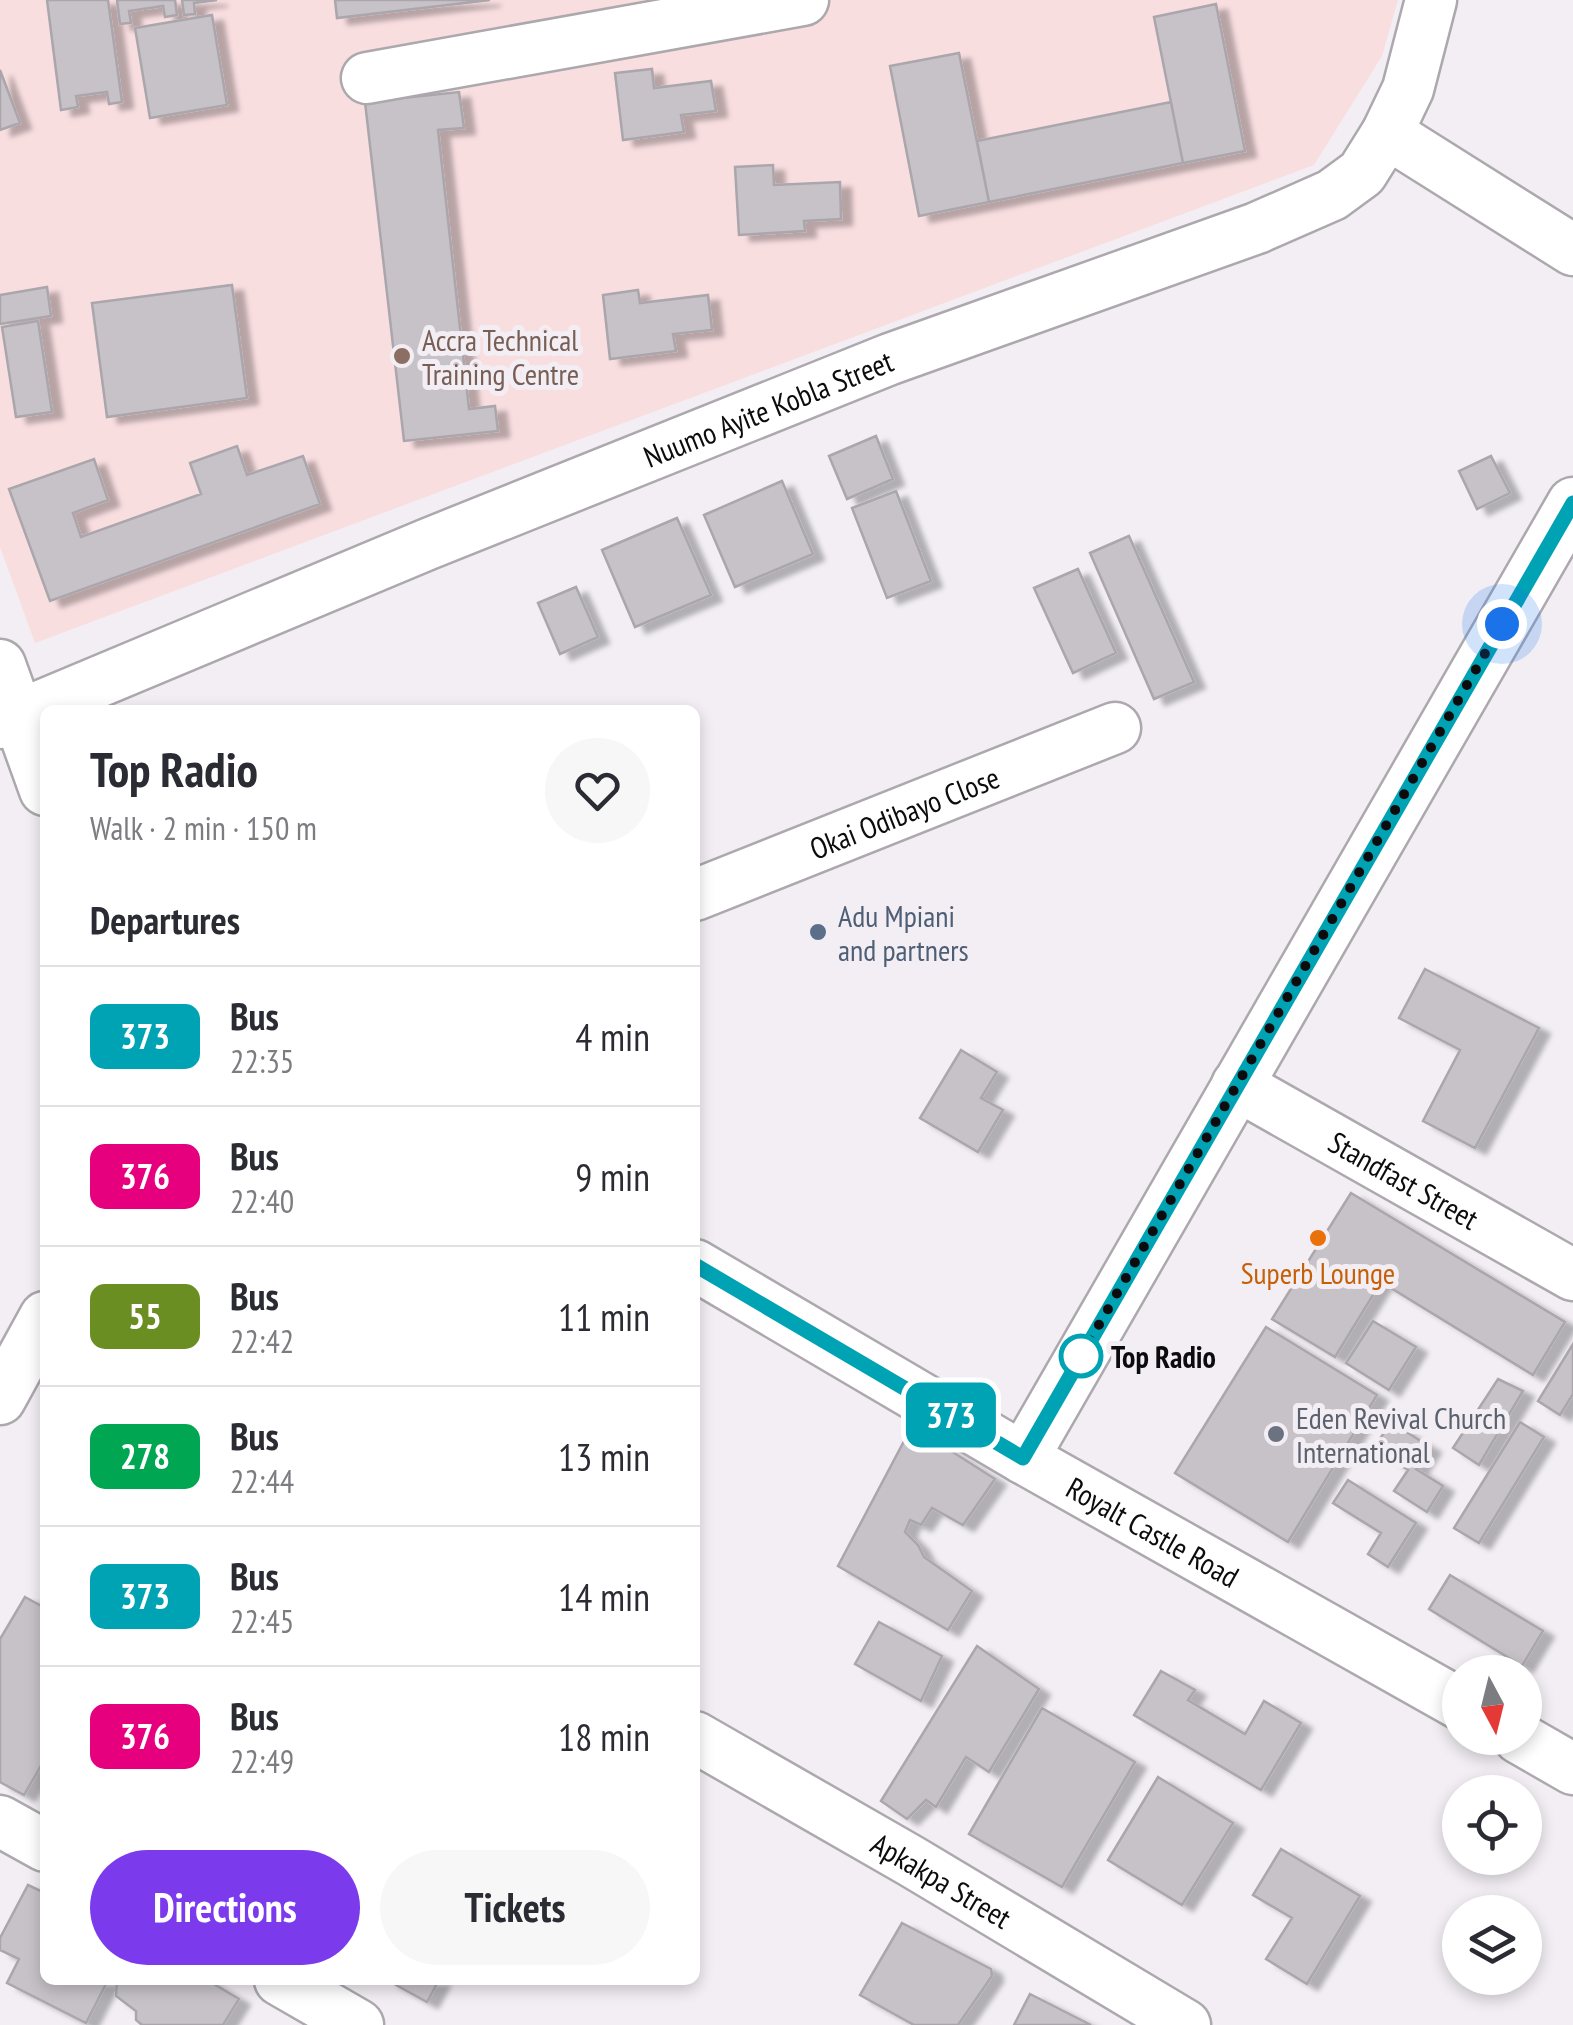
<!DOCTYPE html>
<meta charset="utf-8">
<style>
:root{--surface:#fff;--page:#f7f7f7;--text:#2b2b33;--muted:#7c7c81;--line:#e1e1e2;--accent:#7c3aed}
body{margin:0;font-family:"PT Sans Narrow",sans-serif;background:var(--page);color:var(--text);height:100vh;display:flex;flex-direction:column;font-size:38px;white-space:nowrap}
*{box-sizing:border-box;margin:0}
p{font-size:32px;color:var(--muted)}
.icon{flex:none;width:55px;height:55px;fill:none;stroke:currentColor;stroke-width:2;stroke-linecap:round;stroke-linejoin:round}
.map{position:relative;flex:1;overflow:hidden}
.panel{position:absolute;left:40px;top:705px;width:660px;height:1280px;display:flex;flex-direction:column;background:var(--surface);border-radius:15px;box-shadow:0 5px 15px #0003}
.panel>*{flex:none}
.badge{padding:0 20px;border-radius:15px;font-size:35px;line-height:65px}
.needle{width:65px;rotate:173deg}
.tools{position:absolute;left:1442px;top:1655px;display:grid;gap:20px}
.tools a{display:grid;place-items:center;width:100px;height:100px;border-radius:50%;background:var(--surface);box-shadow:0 5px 15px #0003;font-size:50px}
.you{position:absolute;width:50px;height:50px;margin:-25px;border:8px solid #fff;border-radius:50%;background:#1a73e8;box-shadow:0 0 0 15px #1a73e833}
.map>.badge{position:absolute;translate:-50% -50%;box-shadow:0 0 0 5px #fff}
h2{padding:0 50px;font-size:38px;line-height:90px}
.round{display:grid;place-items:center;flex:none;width:105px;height:105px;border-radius:52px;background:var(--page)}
.head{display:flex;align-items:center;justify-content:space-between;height:170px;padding:0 50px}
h1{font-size:48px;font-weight:600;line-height:75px}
.primary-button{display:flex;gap:20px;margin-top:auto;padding:20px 50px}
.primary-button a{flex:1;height:115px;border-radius:60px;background:var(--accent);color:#fff;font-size:40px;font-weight:600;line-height:115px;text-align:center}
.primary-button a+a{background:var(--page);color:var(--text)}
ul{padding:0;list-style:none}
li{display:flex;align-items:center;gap:30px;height:140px;padding:0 50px;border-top:2px solid var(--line)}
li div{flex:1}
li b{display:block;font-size:38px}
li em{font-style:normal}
li .badge{min-width:110px;font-weight:700;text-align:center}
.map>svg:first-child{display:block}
</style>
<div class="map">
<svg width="1573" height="2025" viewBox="0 0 1573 2025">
<defs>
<filter id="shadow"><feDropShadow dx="11" dy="6" stdDeviation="2.5" flood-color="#0004"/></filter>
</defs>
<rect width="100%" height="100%" fill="#f2eef4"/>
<path fill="#f9dee0" d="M0 0H1398L1382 56 1314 165 35 643 0 547Z"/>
<path fill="#c6c2c8" stroke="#aaa6ac" stroke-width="2.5" filter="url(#shadow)" d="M47 0H108L122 102 109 104 107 92 76 96 78 107 61 110Z
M117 0H175L177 15 165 17 163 6 129 11 131 23 120 24Z
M182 0H217L194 3 195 14 184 15Z
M335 0H490L337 18Z
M1216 4 1245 151 1183 163 1154 17Z
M212 15 227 105 150 118 135 28Z
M959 53 989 202 919 216 890 66Z
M652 69 654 88 711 81 716 111 681 115 684 132 623 140 615 73Z
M0 70 20 123 0 130Z
M459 92 464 128 438 130 469 409 495 406 498 431 404 441 365 102Z
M1171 102 1183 163 989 202 977 141Z
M773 165 774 185 840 182 841 219 804 221 805 231 739 235 735 167Z
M232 285 247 398 107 417 92 303Z
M47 287 51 316 0 324V295Z
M638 290 640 303 708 295 712 330 673 334 676 351 610 359 603 295Z
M38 321 52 412 16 417 2 327Z
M876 436 893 479 847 499 829 456Z
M237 446 247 475 303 456 320 504 50 601 9 489 94 459 108 500 73 513 81 537 201 494 190 463Z
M1491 456 1510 493 1477 509 1459 471Z
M782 481 813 554 735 587 704 515Z
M896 491 931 581 887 598 852 508Z
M677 518 711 595 635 627 602 550Z
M1129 536 1194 682 1154 699 1090 553Z
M1078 569 1116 653 1073 673 1034 588Z
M576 587 598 637 560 654 538 603Z
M1425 969 1539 1028 1475 1148 1423 1121 1460 1050 1399 1018Z
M961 1050 997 1072 981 1098 1003 1110 978 1152 920 1118Z
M1351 1193 1565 1322 1533 1375 1381 1282 1335 1357 1272 1319Z
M1373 1321 1416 1347 1389 1390 1346 1363Z
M1266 1327 1377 1395 1288 1542 1175 1473Z
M1573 1344V1394L1560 1415 1538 1401Z
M1498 1379 1523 1391 1479 1465 1453 1448Z
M1391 1422 1430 1447 1416 1469 1443 1486 1427 1512 1394 1491 1408 1470 1374 1448Z
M1520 1422 1544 1437 1479 1543 1454 1528Z
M912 1426 995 1479 963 1525 932 1508 921 1525 910 1520 905 1532 918 1545 924 1557 972 1591 948 1630 838 1566Z
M1348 1480 1416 1523 1388 1567 1368 1554 1381 1533 1333 1503Z
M1450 1575 1543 1631 1522 1666 1429 1609Z
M25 1597 45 1608V1759L24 1795 0 1782V1639Z
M879 1622 942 1656 921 1701 855 1664Z
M977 1646 1039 1689 989 1772 966 1757 936 1807 926 1800 907 1819 881 1801Z
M1161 1671 1195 1690 1188 1700 1245 1734 1264 1701 1301 1723 1261 1790 1134 1715Z
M1042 1708 1135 1762 1062 1887 969 1834Z
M1158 1777 1233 1823 1182 1905 1108 1860Z
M1281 1849 1360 1896 1307 1984 1266 1959 1292 1918 1253 1895Z
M28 1885 45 1893V1980H108L86 2023 7 1983 19 1959 0 1950V1938Z
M902 1923 991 1969 992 1976 958 2025H914L860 1995Z
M117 1980H207L239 1999 223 2025H142L136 2020V2011L116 1996Z
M387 1980H439L427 2002Z
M1030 1994 1091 2025H1014Z"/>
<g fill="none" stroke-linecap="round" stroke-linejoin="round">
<defs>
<g id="minor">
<path d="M367 78 803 0"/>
<path d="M1387 133 1573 250"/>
<path d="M0 665 45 790"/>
<path id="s1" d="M0 723 428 544 890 359 1257 228 1332 195 1362 173 1387 133 1408 89 1431 0"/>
<path id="s2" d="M695 895 1115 728"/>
<path id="s3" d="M1237 1085 1573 1275"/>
<path id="s4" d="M695 1265 1023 1458 1460 1704"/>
<path d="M0 1399 45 1317"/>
<path d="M1023 1458 1573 503"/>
<path id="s5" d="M695 1737 911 1861 1185 2025"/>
<path d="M1519 1738 1573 1769"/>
<path d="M0 1821 45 1846"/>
<path d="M280 1980 358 2025"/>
</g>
</defs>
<use href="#minor" stroke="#aca8ae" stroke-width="55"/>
<use href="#minor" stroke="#fff" stroke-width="50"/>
</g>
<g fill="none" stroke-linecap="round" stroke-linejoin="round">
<defs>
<path id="line" d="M695 1265 1023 1458 1573 503"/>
</defs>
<use href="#line" stroke="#fff" stroke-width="22"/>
<use href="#line" stroke="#00a3b4" stroke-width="15"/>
<path stroke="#0c0b0d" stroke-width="10" stroke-dasharray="0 18" d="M1081 1356 1502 624"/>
</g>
<circle fill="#8d6e63" stroke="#f2eef4" stroke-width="4" cx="402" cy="356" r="10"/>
<circle fill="#5c6f8a" stroke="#f2eef4" stroke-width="4" cx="818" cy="932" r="10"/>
<circle fill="#e8710a" stroke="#f2eef4" stroke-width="4" cx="1318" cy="1238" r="10"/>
<circle fill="#fff" stroke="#00a3b4" stroke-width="5" cx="1081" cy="1356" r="20"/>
<circle fill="#6b7280" stroke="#f2eef4" stroke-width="4" cx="1276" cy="1434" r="10"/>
<g text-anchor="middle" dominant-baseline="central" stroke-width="10" stroke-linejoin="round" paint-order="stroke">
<g font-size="30" fill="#785e54" stroke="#f2eef4" text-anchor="start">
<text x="422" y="339">Accra Technical<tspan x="422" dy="34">Training Centre</tspan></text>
</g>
<g font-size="30" fill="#0c0b0d" stroke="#f2eef4">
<text stroke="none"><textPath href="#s1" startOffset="830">Nuumo Ayite Kobla Street</textPath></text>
<text stroke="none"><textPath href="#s2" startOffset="225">Okai Odibayo Close</textPath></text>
<text stroke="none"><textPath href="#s3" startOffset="192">Standfast Street</textPath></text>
<text stroke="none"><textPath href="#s4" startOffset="530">Royalt Castle Road</textPath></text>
<text stroke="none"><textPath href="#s5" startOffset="285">Apkakpa Street</textPath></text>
</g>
<g font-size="30" fill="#4e5e75" stroke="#f2eef4" text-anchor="start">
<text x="838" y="915">Adu Mpiani<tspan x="838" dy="34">and partners</tspan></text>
</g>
<g font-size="30" fill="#c56008" stroke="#f2eef4">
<text x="1318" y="1272">Superb Lounge</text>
</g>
<g font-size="30" font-weight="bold" fill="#0c0b0d" stroke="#f2eef4" text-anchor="start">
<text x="1111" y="1356">Top Radio</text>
</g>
<g font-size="30" fill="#5b616d" stroke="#f2eef4" text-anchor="start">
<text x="1296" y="1417">Eden Revival Church<tspan x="1296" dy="34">International</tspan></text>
</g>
</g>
</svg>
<div class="tools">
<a><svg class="needle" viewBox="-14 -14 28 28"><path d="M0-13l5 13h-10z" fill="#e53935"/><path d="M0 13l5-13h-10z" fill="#7c7c81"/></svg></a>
<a><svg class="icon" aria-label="locate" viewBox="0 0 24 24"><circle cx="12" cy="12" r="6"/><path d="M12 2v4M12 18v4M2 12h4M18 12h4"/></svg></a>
<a><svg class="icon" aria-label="layers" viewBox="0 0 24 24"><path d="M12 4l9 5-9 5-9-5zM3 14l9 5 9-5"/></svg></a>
</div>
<div class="you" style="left:1502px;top:624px"></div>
<b class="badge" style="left:951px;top:1415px;background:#00a3b4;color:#fff">373</b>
<section class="panel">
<div class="head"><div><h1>Top Radio</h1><p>Walk · 2 min · 150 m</p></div><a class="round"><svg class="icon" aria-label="heart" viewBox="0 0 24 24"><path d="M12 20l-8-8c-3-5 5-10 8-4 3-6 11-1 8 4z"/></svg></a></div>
<h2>Departures</h2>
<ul>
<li><span class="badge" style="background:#00a3b4;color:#fff">373</span><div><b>Bus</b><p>22:35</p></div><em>4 min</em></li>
<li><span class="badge" style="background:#e6007e;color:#fff">376</span><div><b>Bus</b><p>22:40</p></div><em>9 min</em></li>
<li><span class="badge" style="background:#6b8e23;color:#fff">55</span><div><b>Bus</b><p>22:42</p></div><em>11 min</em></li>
<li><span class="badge" style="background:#00a651;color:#fff">278</span><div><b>Bus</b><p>22:44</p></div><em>13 min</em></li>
<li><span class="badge" style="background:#00a3b4;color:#fff">373</span><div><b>Bus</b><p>22:45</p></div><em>14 min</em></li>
<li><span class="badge" style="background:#e6007e;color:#fff">376</span><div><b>Bus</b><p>22:49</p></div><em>18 min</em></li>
</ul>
<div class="primary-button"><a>Directions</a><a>Tickets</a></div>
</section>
</div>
